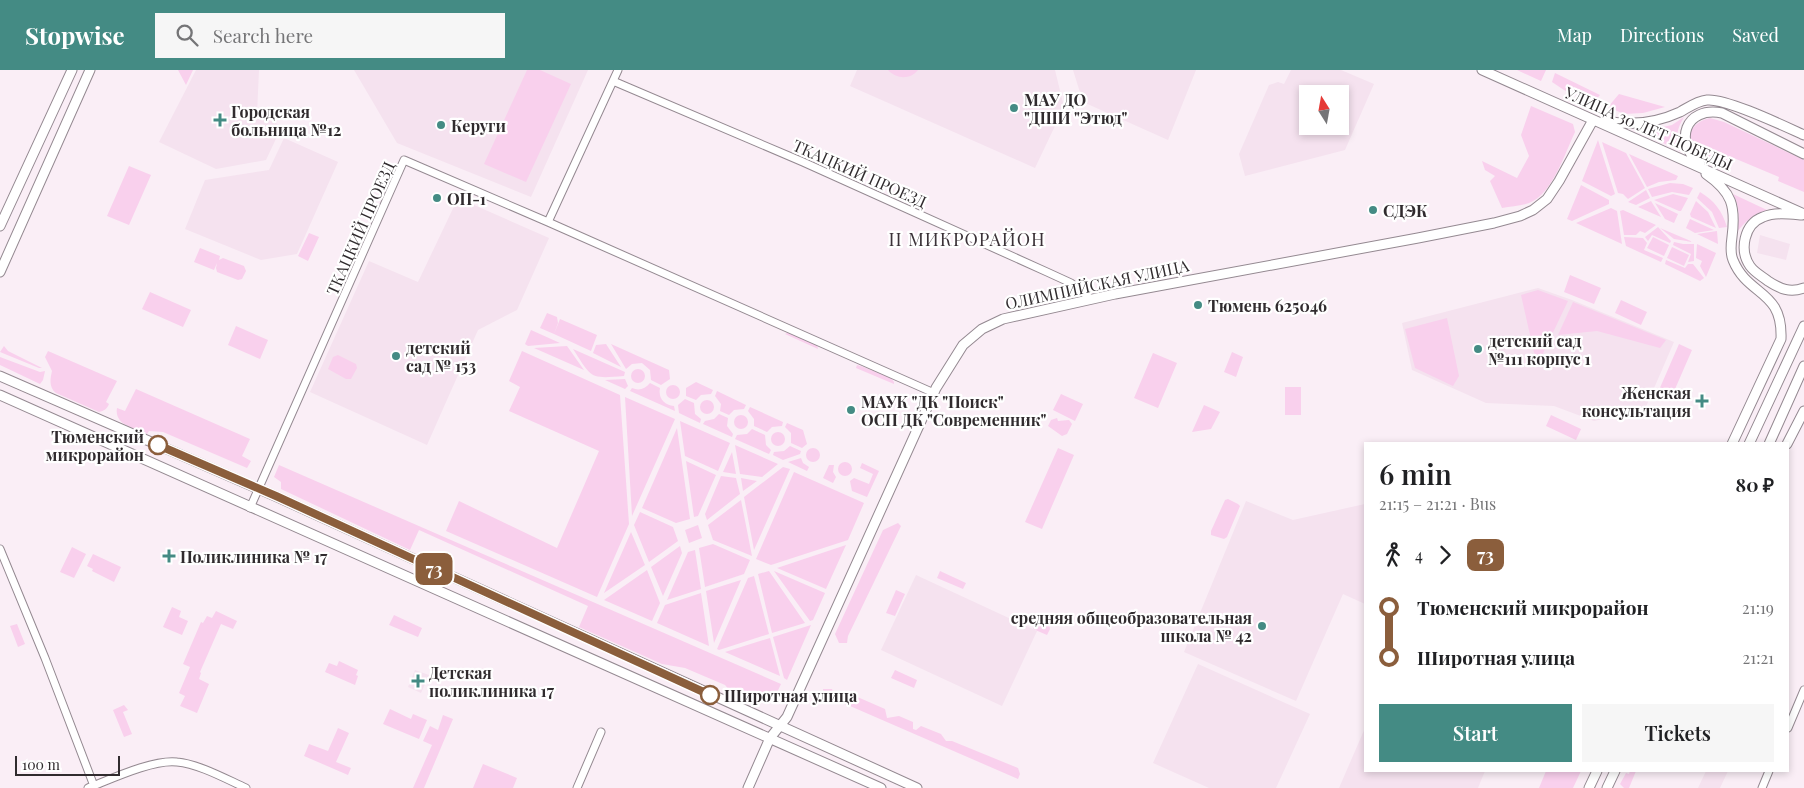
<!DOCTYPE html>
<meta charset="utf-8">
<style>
:root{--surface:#fff;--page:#f6f6f6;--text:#202124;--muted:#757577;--accent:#448b84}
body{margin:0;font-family:"Playfair Display",serif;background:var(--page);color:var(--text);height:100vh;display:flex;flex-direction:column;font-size:19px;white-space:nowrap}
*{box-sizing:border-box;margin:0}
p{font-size:16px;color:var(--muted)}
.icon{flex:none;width:28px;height:28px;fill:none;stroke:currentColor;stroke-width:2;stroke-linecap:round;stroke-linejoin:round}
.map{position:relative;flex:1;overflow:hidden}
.details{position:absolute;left:1364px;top:372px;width:425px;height:330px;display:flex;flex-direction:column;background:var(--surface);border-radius:0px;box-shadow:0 2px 8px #0003}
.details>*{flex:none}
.badge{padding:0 10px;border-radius:8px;font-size:18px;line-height:32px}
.needle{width:32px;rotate:349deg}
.buttons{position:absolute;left:1299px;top:15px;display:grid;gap:10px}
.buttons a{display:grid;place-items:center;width:50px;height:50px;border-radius:0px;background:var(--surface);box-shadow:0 2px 8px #0003;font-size:25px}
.scale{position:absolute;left:15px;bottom:12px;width:105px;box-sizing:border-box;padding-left:5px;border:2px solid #302b2e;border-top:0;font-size:14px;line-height:18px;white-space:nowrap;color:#302b2e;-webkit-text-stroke:4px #fff;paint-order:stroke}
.map>.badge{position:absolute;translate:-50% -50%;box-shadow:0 0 0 2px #fff}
.legs{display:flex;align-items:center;gap:8px;height:55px;padding:0 15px;font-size:16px}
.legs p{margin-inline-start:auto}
.overview{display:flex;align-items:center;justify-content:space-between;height:85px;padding:0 15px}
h1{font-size:28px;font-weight:600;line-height:38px}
.button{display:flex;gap:10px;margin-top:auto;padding:10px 15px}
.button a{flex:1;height:58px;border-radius:0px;background:var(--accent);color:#fff;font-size:20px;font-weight:600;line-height:58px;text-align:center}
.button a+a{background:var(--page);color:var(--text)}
ul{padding:0 15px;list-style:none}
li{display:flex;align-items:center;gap:18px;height:50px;font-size:19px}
li i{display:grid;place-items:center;width:8px;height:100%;margin:0 6px;background:currentColor}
li i::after{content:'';width:12px;height:12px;margin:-6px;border:4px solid;border-radius:50%;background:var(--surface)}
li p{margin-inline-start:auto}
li:first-child i{background:linear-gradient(#0000 50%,currentColor 0)}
li:last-child i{background:linear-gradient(currentColor 50%,#0000 0)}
header{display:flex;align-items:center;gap:30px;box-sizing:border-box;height:70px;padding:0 25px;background:var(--accent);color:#fff}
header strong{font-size:24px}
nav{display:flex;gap:28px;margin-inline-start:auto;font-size:18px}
.search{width:350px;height:45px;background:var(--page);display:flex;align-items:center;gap:12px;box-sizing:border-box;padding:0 18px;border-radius:0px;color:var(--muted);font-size:19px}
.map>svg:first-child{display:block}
</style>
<header>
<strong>Stopwise</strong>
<div class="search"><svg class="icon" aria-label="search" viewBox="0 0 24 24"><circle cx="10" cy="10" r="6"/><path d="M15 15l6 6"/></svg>Search here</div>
<nav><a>Map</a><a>Directions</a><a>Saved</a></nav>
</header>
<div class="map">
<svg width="1804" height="718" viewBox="0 0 1804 718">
<rect width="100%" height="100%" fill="#faeef6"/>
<path fill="#f5e2ef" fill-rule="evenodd" d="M196 0H259L257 44 282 56 266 90 216 99 159 72Z
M354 0H588L531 127 397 73Z
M857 0H1055L1064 37 1035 98 850 16Z
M1073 0H1196L1168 70 1083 32Z
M1291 0H1341L1374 14 1345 80 1245 106 1239 84 1269 15 1278 12 1284 14ZM1308 24H1340V56H1308Z
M284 68 338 92 297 184 261 190 185 159 205 110 269 100Z
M458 128 549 168 517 240 478 260 427 375 310 322 369 191 418 212Z
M1760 165 1790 174 1786 190 1757 183Z
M1538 218 1572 230 1674 272 1645 339 1594 351 1554 336 1486 333 1412 300 1402 253Z
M1246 431 1293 450 1365 434V534L1343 524 1296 631 1184 582Z
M916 505 1037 561 1002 636 881 580Z
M1198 594 1310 644 1276 718H1209L1153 693Z
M415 600 429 605 421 623 408 617Z
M1365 658V701H1485L1478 718H1339Z
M1706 701H1728L1720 718H1698Z"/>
<path fill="#f9d0ed" d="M178 0H193L186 15Z
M527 0H540L571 14 526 112 484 94Z
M888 0H918C910 10 896 9 888 0Z
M1517 0H1546L1541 11Z
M1555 3 1600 25 1593 33 1564 20 1552 12Z
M1619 24 1665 37 1643 43 1624 44 1608 37Z
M1531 36 1573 54 1575 62C1565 83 1552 125 1529 133 1520 136 1511 136 1502 138L1490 111 1495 106 1485 100 1482 91 1517 108 1529 86 1521 65Z
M1684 47C1676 61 1676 66 1680 81L1640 62 1672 55Z
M1710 48 1724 52 1804 90V122L1778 111 1779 107 1729 86 1725 95C1718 92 1709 90 1703 86 1681 73 1688 53 1710 48Z
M1598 70 1615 124 1611 126 1582 111Z
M1602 72 1626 83 1645 118 1628 129 1623 124 1618 123Z
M1629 84 1678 106 1676 110 1659 112 1647 117Z
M129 96 151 105 129 155 107 146Z
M1670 113 1683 114 1693 118 1689 125 1672 122 1652 127 1648 119Z
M1581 115 1609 130V134L1572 151 1567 149Z
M1646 120 1650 128 1636 135 1628 132Z
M1700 122C1715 131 1722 141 1727 157L1719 158 1712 142 1697 128Z
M1673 124 1688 128 1681 141H1679L1654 130Z
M1733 124 1767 140C1753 144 1746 151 1737 162 1739 148 1740 138 1733 124Z
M1651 131 1661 147 1638 137Z
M1696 131 1708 142 1716 158 1691 147 1690 144Z
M1655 133 1678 144 1674 153 1665 149Z
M1611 138 1617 141 1622 174 1576 153Z
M1623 140 1656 155 1645 163 1640 161 1636 165H1624L1620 141Z
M1690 149 1714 160 1695 163 1686 158Z
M1658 157 1671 171 1670 173 1652 165 1648 171 1645 167Z
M1660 158 1693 172 1674 169Z
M1717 161 1718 174 1697 164Z
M309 163 319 167 308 191 298 186Z
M1624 167 1643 168 1647 173 1644 180 1663 188 1661 192 1626 176Z
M1653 167 1669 175 1664 186 1647 178Z
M1674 172 1683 174H1694V191L1688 192 1691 184 1673 175Z
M1697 174 1716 183 1706 207 1700 196 1702 191 1696 188Z
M1672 177 1689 185 1684 196 1667 188Z
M200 178 220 186 219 190 223 188 244 196 246 201 242 209 238 210 217 202 216 198 217 193 214 200 194 192Z
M1666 190 1685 198 1688 194H1693L1704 208 1700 211 1665 194Z
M1570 205 1601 218 1594 234 1564 222Z
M1538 220 1568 231 1537 296 1521 225Z
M150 222 191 240 183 257 142 239Z
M1621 230 1647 242 1641 255 1615 243Z
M1573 232 1666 270 1660 278 1597 261 1558 265Z
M547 243 557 247 558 253 554 264 540 258Z
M1447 248 1459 306 1453 316 1415 298 1405 259Z
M560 249 597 265 591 281 554 264Z
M236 256 268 270 260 289 228 275Z
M531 260 560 273 528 276 525 274Z
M789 262 817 275 818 279 785 264Z
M606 274 621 297 593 283 596 275Z
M611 274 669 300 670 309 661 315 651 310 650 300 642 293 632 294 626 299Z
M1679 274 1692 280 1672 326 1659 320Z
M4 276 8 281 42 298H39L0 282Z
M567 276 584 300 534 278Z
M573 279 625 302 624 306C589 309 592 308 573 279Z
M48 281 117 311 106 332 109 334C107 339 104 341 99 342L56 323C49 317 50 310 52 301L45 287Z
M522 281 620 325 629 454 597 527 446 461 459 431 557 478 599 381 509 341 520 317 509 311Z
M1232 282 1243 287 1236 307 1224 302Z
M1153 283 1177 293 1158 338 1134 328Z
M338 285 356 294 357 298 351 309H346L328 299 333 287Z
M0 287 40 302 45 301 43 310 40 314 0 295Z
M857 295 861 296 891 308 894 312V314L856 298Z
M631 306a7 7 0 1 1 14 0a7 7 0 1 1-14 0Z
M625 309 628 316 625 319 605 310Z
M696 312 713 320 711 324 701 325 696 330 686 326V318Z
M650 313 660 318C658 328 664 335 674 336L675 341 630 321 632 318C639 321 645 319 650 313Z
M666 322a7 7 0 1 1 14 0a7 7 0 1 1-14 0Z
M1285 317H1301V345H1285Z
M136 319 250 369 242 386 251 391 247 398 163 362 149 361 147 364C134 358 114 355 117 338L125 341Z
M717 321 746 335 744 339 734 340 729 345 720 341 721 334 715 326Z
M1061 324 1083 334 1075 351 1053 340Z
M625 327 675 349 632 446Z
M685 329 694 333 695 344 701 349 700 353 679 343 678 335Z
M700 337a7 7 0 1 1 14 0a7 7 0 1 1-14 0Z
M1204 335 1220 342 1211 359 1192 362Z
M750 337 783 352 782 356 772 357 767 362 754 356V349L748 341Z
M719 344 728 348 727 356 733 364 732 367 703 354 705 351 714 349Z
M734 352a7 7 0 1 1 14 0a7 7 0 1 1-14 0Z
M1551 345 1581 359 1576 370 1546 356Z
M1057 348 1058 351 1069 350 1072 354 1067 364 1062 366 1048 356 1051 350Z
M680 351 730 373 718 401 685 386Z
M787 353 803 360 807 374 802 378 791 373V363L785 357Z
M677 358 690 449 676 453 642 438Z
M752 359 765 365 766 375 771 380 769 384 735 369 737 365 747 364Z
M771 369a7 7 0 1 1 14 0a7 7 0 1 1-14 0Z
M735 375 778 394 762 407 740 404Z
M790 376 801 381 800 384 783 390 773 385 774 382 784 381Z
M806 385a7 7 0 1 1 14 0a7 7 0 1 1-14 0Z
M1058 378 1074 385 1042 459 1025 452Z
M732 382 736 404 723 402Z
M801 388 803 393 809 397 807 401 788 392Z
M686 391 716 405 698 446 694 447Z
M838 399a7 7 0 1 1 14 0a7 7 0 1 1-14 0Z
M862 393 879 401 867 427 852 421 850 411 854 408 869 414 873 404 860 398Z
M279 395 781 614 773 631 759 624 754 626 750 634 736 628 725 615 685 598 662 594 579 557 588 536 419 460 410 480 281 419V412L274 407Z
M829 395H834L833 402 836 407 833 413 823 408Z
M783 397 790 399 754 480 744 427Z
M794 402 864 433 848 470 771 495 756 489Z
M721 406 736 408 740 424 707 450 705 444Z
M741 408 757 411 743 421Z
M1228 429 1238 434 1240 436 1227 467 1224 469 1211 465V461L1225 430Z
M741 430 752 486 713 470 708 455Z
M640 442 673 457 678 471 649 492 634 455Z
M898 453 901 456 848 566 847 573H839L835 564 883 460Z
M698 455 702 468 689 473 685 460Z
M631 462 645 495 604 523Z
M713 474 750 490 744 504 705 517 699 478Z
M846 475 826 519 777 498Z
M680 476 682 483 663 526 651 497Z
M72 477 86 484 74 508 60 502Z
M695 480 701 519 667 530 688 482Z
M93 484 121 497 114 512 92 501 93 499 87 496Z
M647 500 660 533 652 551 604 530Z
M769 501 805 553 772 563 758 504Z
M774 501 825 523 813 550 810 551Z
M940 501 966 513 963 519 937 508Z
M754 506 769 564 719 580 717 579 748 508Z
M741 510 714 573 706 521Z
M896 520 905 524 895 546 886 543Z
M701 523 709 576 657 553 665 535Z
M172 537 181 541 179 547 188 551 182 565 163 557Z
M216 541 237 551 233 559 221 554 200 602 201 603 199 609 209 614 197 643 180 636 185 626 179 623 190 597 183 594 201 552 203 553 207 546 212 548Z
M394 545 422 558 418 567 389 555Z
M1038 548 1049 553 1050 559 1047 565 1033 559Z
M17 554 25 574 18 577 10 556Z
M811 555 787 610 784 608 773 567Z
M770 568 780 606 725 582Z
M339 591 358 600 356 605 358 606 355 615 325 602 329 593 337 596Z
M895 600 917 610 914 618 891 608Z
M823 619H832L835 627 841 629 846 622 885 639 887 648 899 646 913 652V659L916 660 921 656 941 664 946 671H952L1018 698 1020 704 1018 709 850 636 824 628Z
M124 635 128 640 123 642 132 664 124 667 113 640Z
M390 639 411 649 413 644 427 650 419 669 383 654Z
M443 645 453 649 424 718H413L432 675 423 671 430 656 438 660Z
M338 658 349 663 336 692 351 698 348 705 304 686 309 674 328 681Z
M483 694 517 708 513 718H473Z
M1546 701H1581L1573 718H1539Z
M1630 701H1636L1629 718H1624L1620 714 1626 703 1629 704Z"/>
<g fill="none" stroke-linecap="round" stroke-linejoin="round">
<defs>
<path id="minor" d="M613 11 803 92 1047 202 1071 213 1091 229
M548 152 618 0
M250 438 404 90 548 152 934 323
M0 479 45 588 94 716
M1788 658 1804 620
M88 718C111 709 154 689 177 692 199 694 226 709 246 718
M577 718 601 662
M1762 718 1769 701"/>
<path id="tertiary" d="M1482 0 1804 144
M1606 51C1631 56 1656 53 1680 42 1689 37 1697 31 1707 30 1726 28 1784 56 1804 65
M1700 94C1673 72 1685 36 1722 43L1804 84
M1706 104C1732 122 1736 136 1732 167 1731 174 1730 183 1733 190 1748 227 1783 219 1781 269L1732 374
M1802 145C1790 144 1775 142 1763 147 1744 154 1739 180 1750 196 1755 203 1762 206 1768 211 1780 219 1790 223 1804 218
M1787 374 1804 341
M748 718 770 668 787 647 936 318 963 275 982 259 1003 249 1115 224 1418 168 1494 153 1520 146 1533 140 1547 129 1559 111 1593 50"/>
<path id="secondary" d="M0 156 72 0
M0 202 90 0
M0 306 275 426 917 718
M0 325 881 718
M1749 374 1804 256
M1769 374 1804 296
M1589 718 1597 701
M1607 718 1615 701"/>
</defs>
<use href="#minor" stroke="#948991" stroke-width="9"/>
<use href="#tertiary" stroke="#948991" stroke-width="11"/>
<use href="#secondary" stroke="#948991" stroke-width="11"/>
<use href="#minor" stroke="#fff" stroke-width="7"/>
<use href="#tertiary" stroke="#fff" stroke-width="9"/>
<use href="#secondary" stroke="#fff" stroke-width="9"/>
</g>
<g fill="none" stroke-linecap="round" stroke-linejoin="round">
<defs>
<path id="line-1" d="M158 375 276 426 710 625"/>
</defs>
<use href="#line-1" stroke="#fff" stroke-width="11"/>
<use href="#line-1" stroke="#8b5e3c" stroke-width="8"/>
</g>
<g fill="#448b84" stroke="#fff" stroke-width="2">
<circle cx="1014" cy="38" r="5"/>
<path d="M217.5 42.5h5v5h5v5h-5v5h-5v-5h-5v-5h5z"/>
<circle cx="441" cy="55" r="5"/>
<circle cx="437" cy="128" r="5"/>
<circle cx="1373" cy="140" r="5"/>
<circle cx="1198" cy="235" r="5"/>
<circle cx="1478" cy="279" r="5"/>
<circle cx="396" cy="286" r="5"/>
<path d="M1699.5 323.5h5v5h5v5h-5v5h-5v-5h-5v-5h5z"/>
<circle cx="851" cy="340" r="5"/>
<path d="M166.5 478.5h5v5h5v5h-5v5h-5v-5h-5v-5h5z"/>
<circle cx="1262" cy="556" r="5"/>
<path d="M415.5 603.5h5v5h5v5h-5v5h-5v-5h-5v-5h5z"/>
</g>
<g fill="#fff" stroke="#8b5e3c" stroke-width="2.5">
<circle cx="158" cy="375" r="9"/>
<circle cx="710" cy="625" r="9"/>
</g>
<g text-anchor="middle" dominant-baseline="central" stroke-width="4.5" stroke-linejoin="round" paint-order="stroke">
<g font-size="16" font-weight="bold" fill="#302b2e" stroke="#fff" text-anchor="start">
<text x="1024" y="29">МАУ ДО<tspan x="1024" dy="18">"ДШИ "Этюд"</tspan></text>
<text x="231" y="41">Городская<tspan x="231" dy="18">больница №12</tspan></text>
<text x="451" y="55">Керуги</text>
<text x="447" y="128">ОП-1</text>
<text x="1383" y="140">СДЭК</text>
<text x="1208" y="235">Тюмень 625046</text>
<text x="1488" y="270">детский сад<tspan x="1488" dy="18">№111 корпус 1</tspan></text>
<text x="406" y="277">детский<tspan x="406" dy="18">сад № 153</tspan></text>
<text x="1691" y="322" text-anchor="end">Женская<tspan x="1691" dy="18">консультация</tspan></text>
<text x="861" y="331">МАУК "ДК "Поиск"<tspan x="861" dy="18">ОСП ДК "Современник"</tspan></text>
<text x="180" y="486">Поликлиника № 17</text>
<text x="1252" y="547" text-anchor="end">средняя общеобразовательная<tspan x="1252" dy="18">школа № 42</tspan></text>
<text x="429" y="602">Детская<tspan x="429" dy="18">поликлиника 17</tspan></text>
</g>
<g font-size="16" fill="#302b2e" stroke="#fff">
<text transform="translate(1649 58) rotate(24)">УЛИЦА 30 ЛЕТ ПОБЕДЫ</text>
<text transform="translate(860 103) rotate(24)">ТКАЦКИЙ ПРОЕЗД</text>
<text transform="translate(360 158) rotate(-66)">ТКАЦКИЙ ПРОЕЗД</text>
<text transform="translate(1097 214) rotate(-12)">ОЛИМПИЙСКАЯ УЛИЦА</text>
</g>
<g font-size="16" font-weight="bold" fill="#302b2e" stroke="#fff" text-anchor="end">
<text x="144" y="366">Тюменский<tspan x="144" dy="18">микрорайон</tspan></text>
<text x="724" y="625" text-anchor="start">Широтная улица</text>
</g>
<g font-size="18" letter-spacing="1" fill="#3b3238" stroke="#fff">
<text x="967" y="169">II МИКРОРАЙОН</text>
</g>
</g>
</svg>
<div class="buttons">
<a><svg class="needle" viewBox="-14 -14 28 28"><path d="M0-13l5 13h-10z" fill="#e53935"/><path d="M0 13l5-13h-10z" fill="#757577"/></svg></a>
</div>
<div class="scale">100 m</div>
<b class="badge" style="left:434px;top:499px;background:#8b5e3c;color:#fff">73</b>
<section class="details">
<div class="overview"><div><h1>6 min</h1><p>21:15 – 21:21 · Bus</p></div><b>80 ₽</b></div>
<div class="legs"><svg class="icon" aria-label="walk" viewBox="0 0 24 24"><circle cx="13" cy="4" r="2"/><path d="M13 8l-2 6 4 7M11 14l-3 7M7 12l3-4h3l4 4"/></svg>4<svg class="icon" aria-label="forward" viewBox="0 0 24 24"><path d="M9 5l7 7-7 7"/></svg><b class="badge" style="background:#8b5e3c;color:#fff">73</b></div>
<ul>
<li><i style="color:#8b5e3c"></i><b>Тюменский микрорайон</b><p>21:19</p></li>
<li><i style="color:#8b5e3c"></i><b>Широтная улица</b><p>21:21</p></li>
</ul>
<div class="button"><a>Start</a><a>Tickets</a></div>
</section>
</div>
